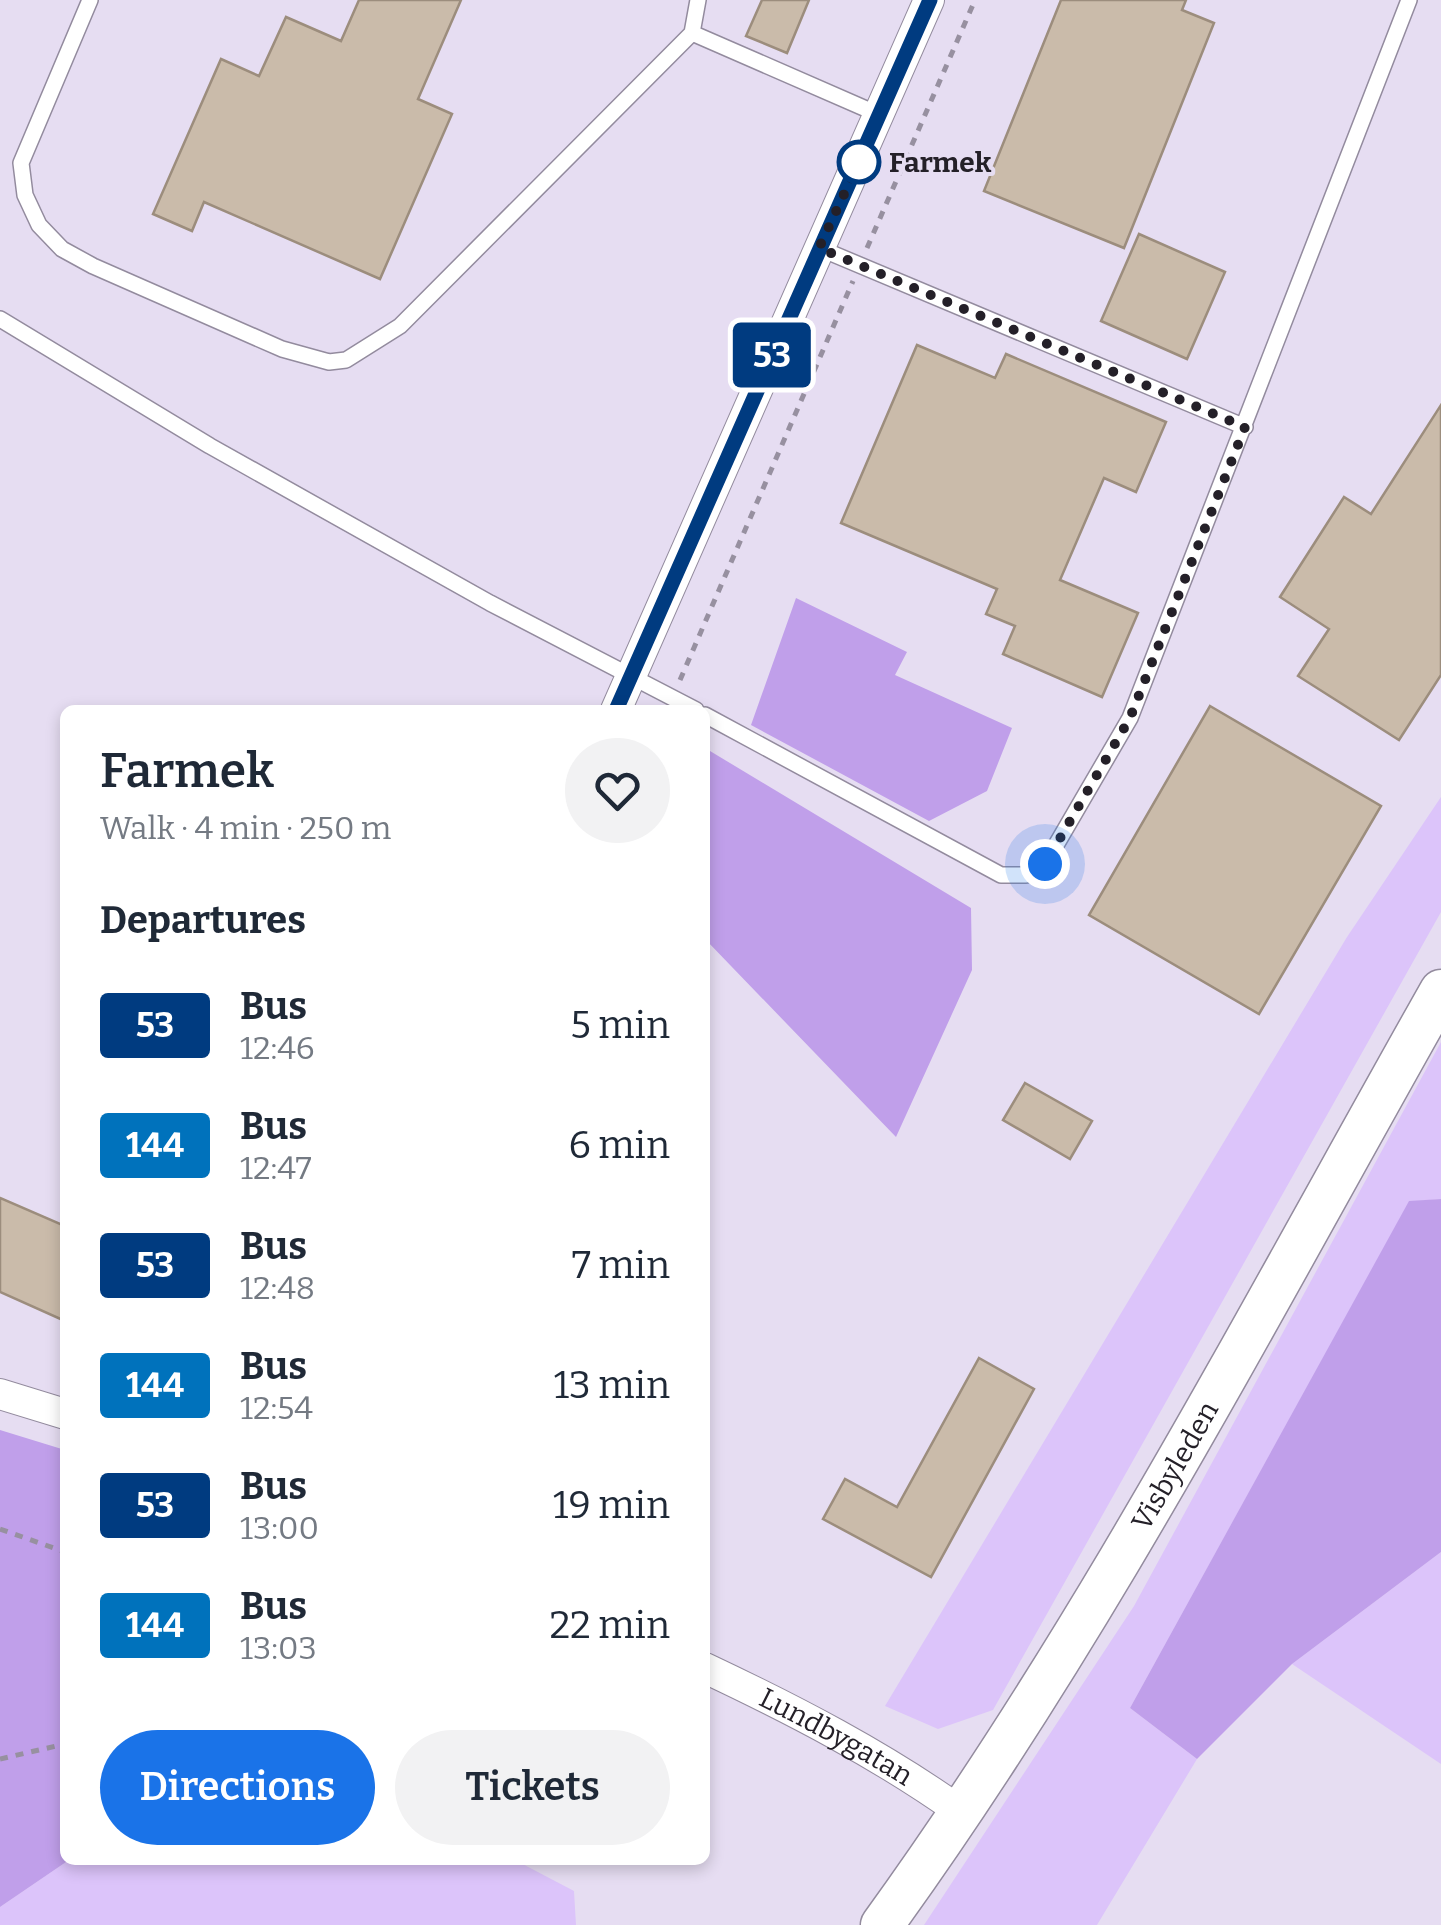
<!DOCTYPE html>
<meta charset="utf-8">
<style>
:root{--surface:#fff;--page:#f2f2f3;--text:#1f2937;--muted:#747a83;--accent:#1a73e8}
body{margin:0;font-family:Bitter,serif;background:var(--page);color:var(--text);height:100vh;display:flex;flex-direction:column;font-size:38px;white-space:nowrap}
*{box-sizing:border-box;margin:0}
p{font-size:32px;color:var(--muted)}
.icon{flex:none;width:55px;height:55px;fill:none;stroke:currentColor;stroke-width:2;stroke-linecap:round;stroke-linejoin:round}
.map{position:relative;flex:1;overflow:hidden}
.panel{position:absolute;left:60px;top:705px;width:650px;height:1160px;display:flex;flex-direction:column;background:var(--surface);border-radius:15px;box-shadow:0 5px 15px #0003}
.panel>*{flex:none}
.badge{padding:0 20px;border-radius:8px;font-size:35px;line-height:65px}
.you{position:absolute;width:50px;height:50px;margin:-25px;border:8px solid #fff;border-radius:50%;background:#1a73e8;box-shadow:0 0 0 15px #1a73e833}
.map>.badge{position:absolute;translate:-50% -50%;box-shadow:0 0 0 5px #fff}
h2{padding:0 40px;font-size:38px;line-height:90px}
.round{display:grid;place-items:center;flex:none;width:105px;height:105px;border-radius:52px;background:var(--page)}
.head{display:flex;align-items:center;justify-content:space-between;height:170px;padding:0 40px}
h1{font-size:48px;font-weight:600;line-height:75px}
.primary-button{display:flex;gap:20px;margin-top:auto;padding:20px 40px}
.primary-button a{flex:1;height:115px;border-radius:60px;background:var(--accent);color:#fff;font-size:40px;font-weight:600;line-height:115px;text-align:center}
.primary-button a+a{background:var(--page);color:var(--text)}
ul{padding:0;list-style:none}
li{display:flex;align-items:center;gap:30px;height:120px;padding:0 40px}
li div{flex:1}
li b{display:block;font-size:38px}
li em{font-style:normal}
li .badge{min-width:110px;font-weight:700;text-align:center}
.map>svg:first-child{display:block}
</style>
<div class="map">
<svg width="1441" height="1925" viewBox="0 0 1441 1925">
<rect width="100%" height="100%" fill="#e6ddf2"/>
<path fill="#dcc4fa" d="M1441 797V912L993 1710 938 1729 885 1706 1347 937Z
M1441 1042V1199L1409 1202 1130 1708 1197 1759 1097 1925H924L1134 1606Z
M1441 1552V1764L1292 1664Z
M69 1860H515L574 1891 576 1925H0V1907Z"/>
<path fill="#c09fea" d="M796 598 907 652 895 675 1012 728 987 791 929 821 751 725Z
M705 748 971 908 972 970 896 1137 705 939Z
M1441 1199V1552L1292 1664 1197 1759 1130 1708 1409 1201Z
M0 1430 65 1450V1860H69L0 1907Z"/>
<path fill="#cabbaa" stroke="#9c8d7d" stroke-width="2.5" d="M359 0H461L418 99 452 114 380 279 204 202 192 231 153 214 221 59 259 76 286 17 341 41Z
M762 0H809L787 53 746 36Z
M1061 0H1186L1182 10 1214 23 1124 248 984 191Z
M1139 234 1225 272 1187 359 1101 321Z
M917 345 995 378 1006 354 1166 422 1136 492 1104 478 1060 580 1138 613 1102 697 1003 654 1015 626 986 614 997 589 841 523Z
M1441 405V675L1399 740 1298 676 1329 629 1280 597 1344 497 1371 514Z
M1210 706 1381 806 1259 1014 1089 915Z
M1025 1083 1092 1121 1070 1159 1003 1120Z
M0 1198 65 1226V1321L0 1292Z
M979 1358 1034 1389 931 1577 823 1519 845 1479 897 1507Z"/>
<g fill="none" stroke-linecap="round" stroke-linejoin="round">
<defs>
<path id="service" d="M90 0 21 163 25 195 39 225 62 249 93 266 282 349 329 362 346 360 400 326 692 33 698 0
M692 33 880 115
M819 248 1245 427
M0 319 210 446 490 603 696 710
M705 715 1001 875H1026L1045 864 1130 718 1409 0"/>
<g id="minor">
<path d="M616 710 929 0"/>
<path d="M0 1394 65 1414"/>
<path id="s1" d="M705 1668C794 1710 881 1755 961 1812"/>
</g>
<g id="secondary">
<path id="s2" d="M882 1925C1095 1631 1263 1306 1441 991"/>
</g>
</defs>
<use href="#service" stroke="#938b9e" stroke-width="18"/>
<use href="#minor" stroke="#938b9e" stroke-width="32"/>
<use href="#secondary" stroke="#938b9e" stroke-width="45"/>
<path stroke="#9790a0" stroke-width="5" stroke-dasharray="8 8" stroke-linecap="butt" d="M867 248 975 0
M680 680 853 281
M0 1529 65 1552
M0 1759 65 1744"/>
<use href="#service" stroke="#fff" stroke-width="15"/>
<use href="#minor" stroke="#fff" stroke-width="30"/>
<use href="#secondary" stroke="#fff" stroke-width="42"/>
</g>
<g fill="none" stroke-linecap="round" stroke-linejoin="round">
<defs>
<path id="line" d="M616 710 930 0"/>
</defs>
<use href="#line" stroke="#fff" stroke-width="22"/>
<use href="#line" stroke="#003b80" stroke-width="15"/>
<path stroke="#242028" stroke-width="10" stroke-dasharray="0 18" d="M859 162 819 248 1245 427 1130 718 1045 864"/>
</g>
<circle fill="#fff" stroke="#003b80" stroke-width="5" cx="859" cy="162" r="20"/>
<g text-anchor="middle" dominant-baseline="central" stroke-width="8" stroke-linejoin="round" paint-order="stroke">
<g font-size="28" font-weight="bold" fill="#242028" stroke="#e6ddf2" text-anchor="start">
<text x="889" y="162">Farmek</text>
</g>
<g font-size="28" fill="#242028" stroke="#e6ddf2">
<text stroke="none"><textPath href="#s2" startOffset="545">Visbyleden</textPath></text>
<text stroke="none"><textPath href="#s1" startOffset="148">Lundbygatan</textPath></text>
</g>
</g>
</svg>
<div class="you" style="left:1045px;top:864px"></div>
<b class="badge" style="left:772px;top:355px;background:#003b80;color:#fff">53</b>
<section class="panel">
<div class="head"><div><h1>Farmek</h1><p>Walk · 4 min · 250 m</p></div><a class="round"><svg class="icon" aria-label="heart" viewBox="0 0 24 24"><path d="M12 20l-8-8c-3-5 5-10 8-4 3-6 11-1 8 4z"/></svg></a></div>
<h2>Departures</h2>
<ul>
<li><span class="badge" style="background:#003b80;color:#fff">53</span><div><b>Bus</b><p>12:46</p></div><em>5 min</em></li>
<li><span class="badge" style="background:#0072bc;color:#fff">144</span><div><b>Bus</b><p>12:47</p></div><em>6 min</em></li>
<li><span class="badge" style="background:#003b80;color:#fff">53</span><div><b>Bus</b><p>12:48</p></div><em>7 min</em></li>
<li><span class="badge" style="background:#0072bc;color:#fff">144</span><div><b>Bus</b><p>12:54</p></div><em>13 min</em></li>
<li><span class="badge" style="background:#003b80;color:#fff">53</span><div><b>Bus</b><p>13:00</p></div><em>19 min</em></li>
<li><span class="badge" style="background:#0072bc;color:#fff">144</span><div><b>Bus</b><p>13:03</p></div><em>22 min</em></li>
</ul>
<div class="primary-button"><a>Directions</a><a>Tickets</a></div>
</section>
</div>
